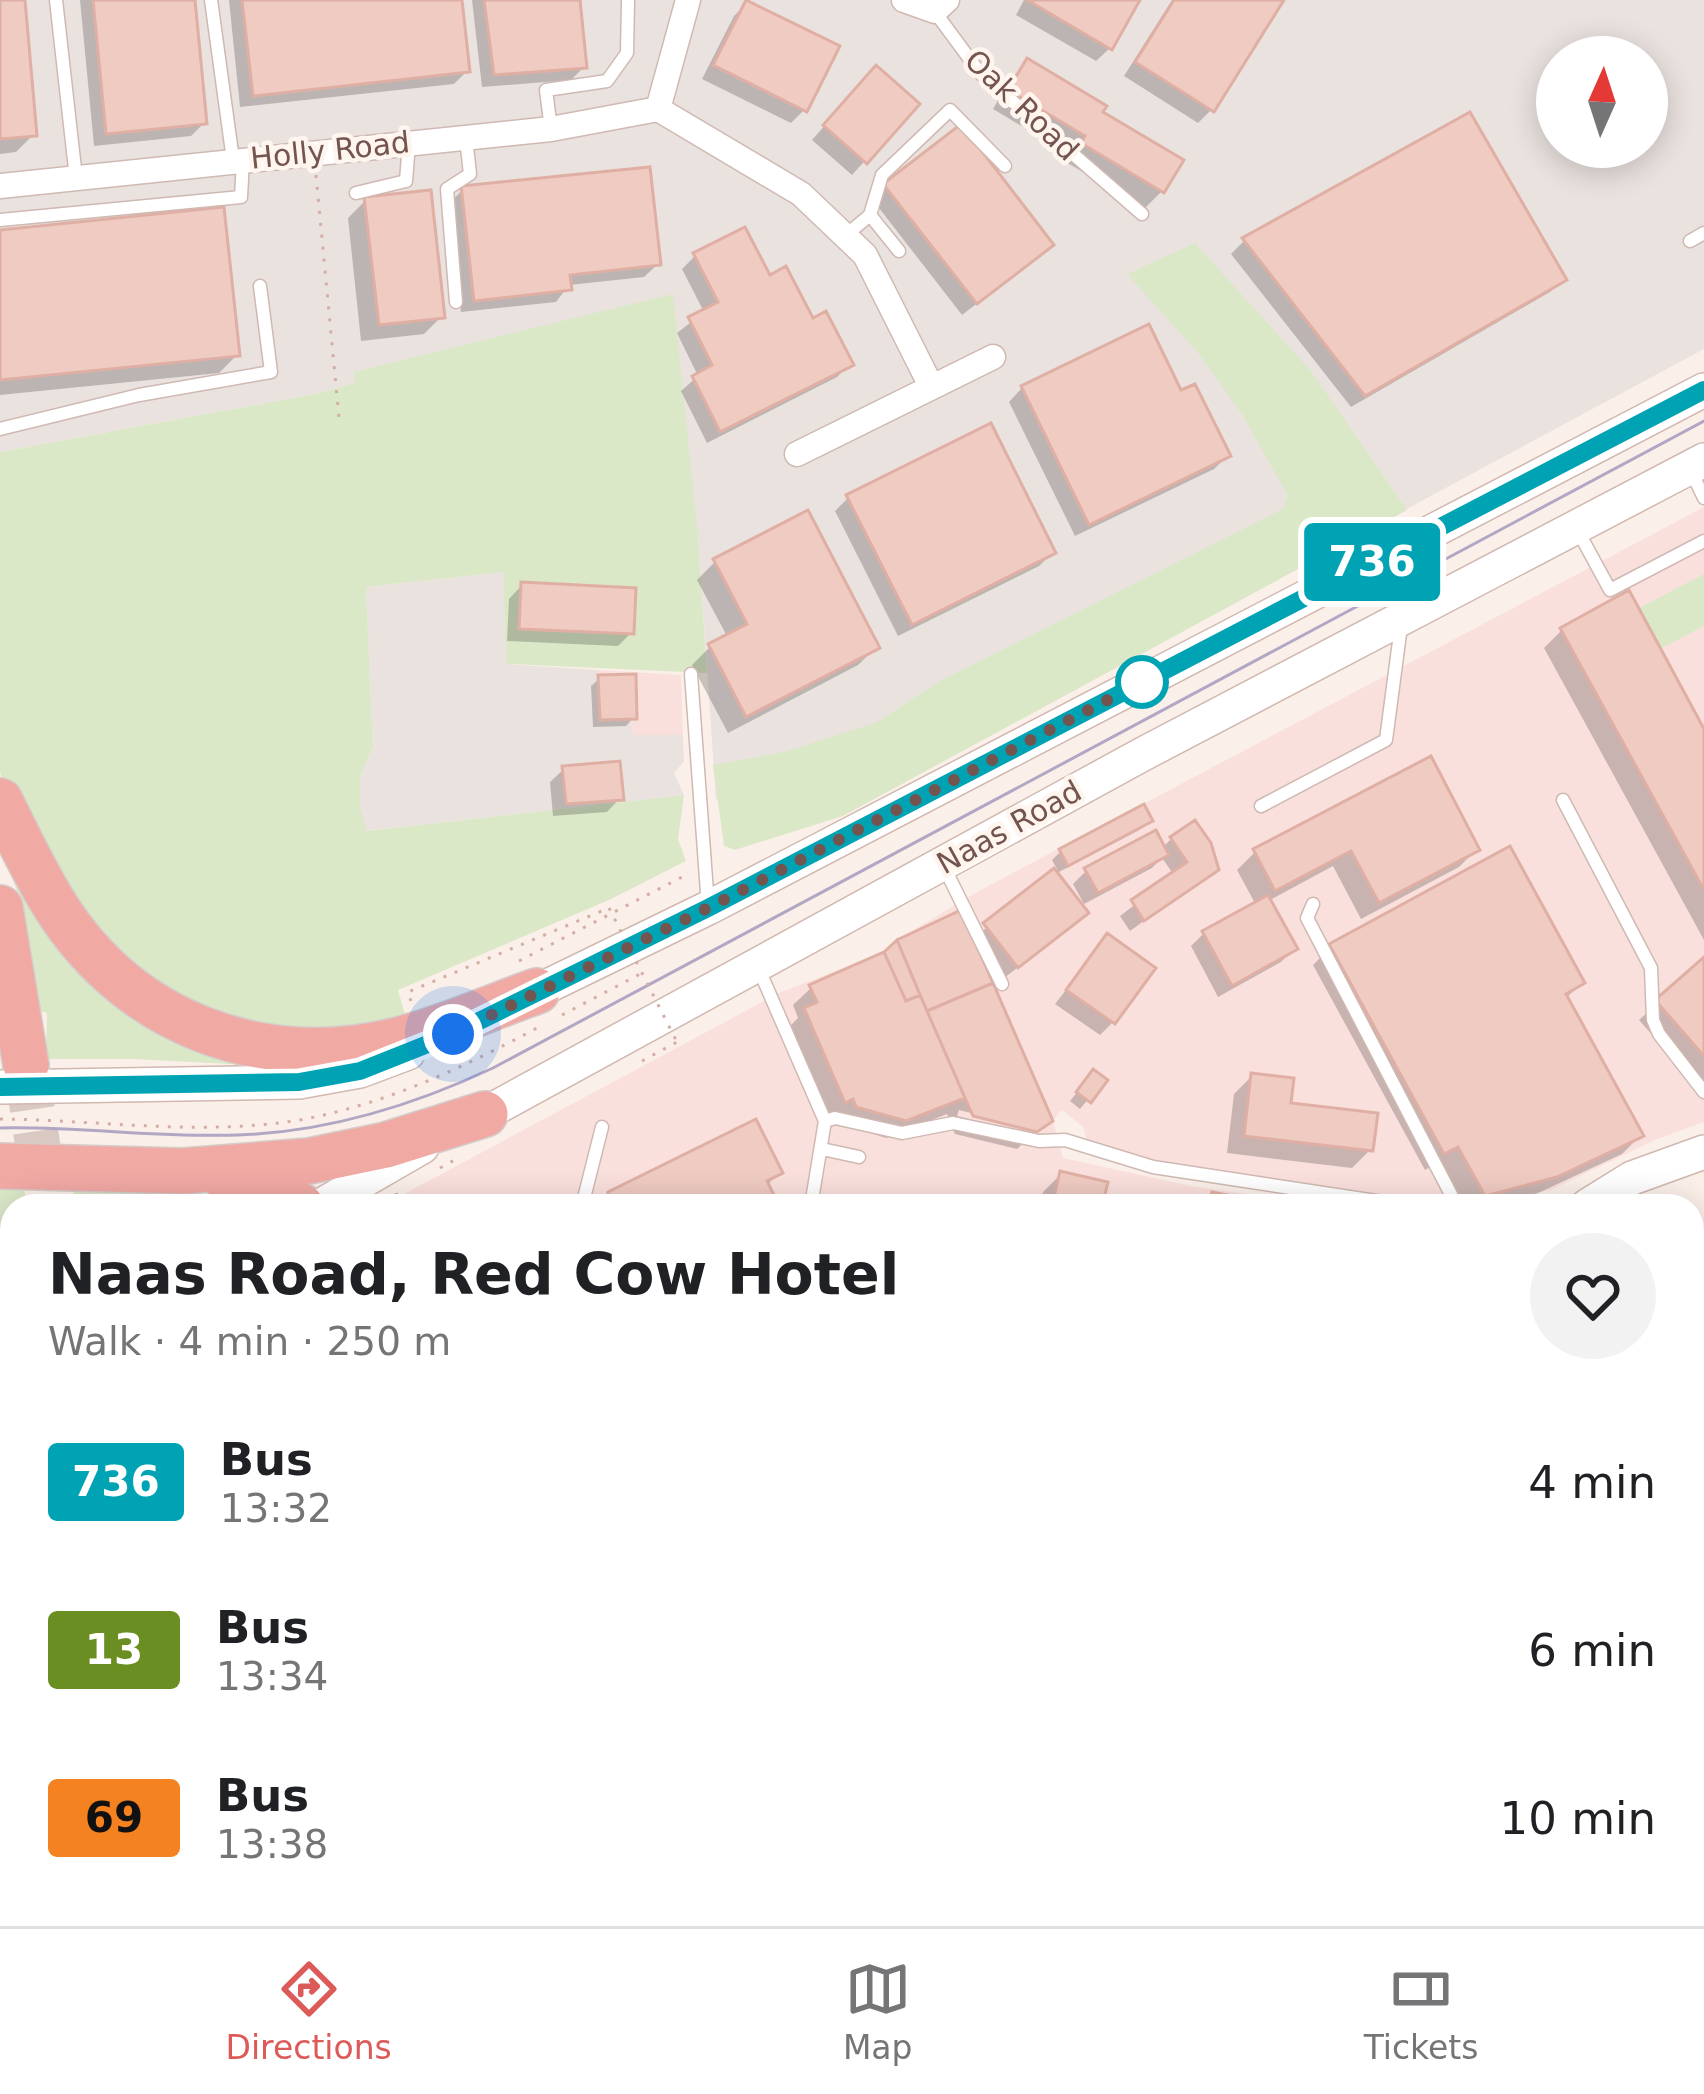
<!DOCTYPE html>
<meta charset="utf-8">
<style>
:root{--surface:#fff;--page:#f2f2f2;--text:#202124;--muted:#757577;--line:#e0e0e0;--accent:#dc5a57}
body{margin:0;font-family:"DejaVu Sans",sans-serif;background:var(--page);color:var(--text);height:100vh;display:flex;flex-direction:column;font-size:45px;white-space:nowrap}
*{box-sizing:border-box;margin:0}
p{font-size:39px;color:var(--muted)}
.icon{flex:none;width:66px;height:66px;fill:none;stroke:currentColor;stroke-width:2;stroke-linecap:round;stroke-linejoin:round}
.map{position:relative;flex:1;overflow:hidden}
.panel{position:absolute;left:0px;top:1194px;width:1704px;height:732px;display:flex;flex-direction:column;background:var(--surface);border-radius:36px 36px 0 0;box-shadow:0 6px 30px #0003}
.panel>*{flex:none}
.badge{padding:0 24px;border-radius:9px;font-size:42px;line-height:78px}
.needle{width:78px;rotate:3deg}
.fabs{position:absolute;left:1536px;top:36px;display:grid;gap:24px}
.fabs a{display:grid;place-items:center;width:132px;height:132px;border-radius:50%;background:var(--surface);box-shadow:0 6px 30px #0003;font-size:60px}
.you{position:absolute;width:60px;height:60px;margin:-30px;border:9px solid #fff;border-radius:50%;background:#1a73e8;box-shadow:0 0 0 18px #1a73e833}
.map>.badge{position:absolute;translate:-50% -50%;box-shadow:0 0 0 6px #fff}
.round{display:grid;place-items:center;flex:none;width:126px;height:126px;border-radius:63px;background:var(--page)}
.overview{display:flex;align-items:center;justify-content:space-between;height:204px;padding:0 48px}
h1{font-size:57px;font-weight:700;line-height:90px}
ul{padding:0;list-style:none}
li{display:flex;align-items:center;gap:36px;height:168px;padding:0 48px}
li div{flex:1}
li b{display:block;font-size:45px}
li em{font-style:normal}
li .badge{min-width:132px;font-weight:700;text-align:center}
.tab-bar{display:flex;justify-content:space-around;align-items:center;height:168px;border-top:3px solid var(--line);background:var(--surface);font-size:33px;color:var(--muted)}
.tab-bar a{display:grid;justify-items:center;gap:6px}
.tab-bar .selected{color:var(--accent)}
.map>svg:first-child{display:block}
</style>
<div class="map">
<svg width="1704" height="1926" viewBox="0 0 1704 1926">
<rect width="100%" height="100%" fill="#fbf0e9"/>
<path fill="#fae0dd" d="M1704 507V1122L1655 1140 1551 1190 1475 1202 1368 1195 1160 1161 1088 1143 1083 1127 1062 1110 1053 1121 1063 1158 1196 1187 1336 1206H388L391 1201 779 993 884 952 897 940 975 893Z
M598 670 681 675 683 735H631L599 720Z
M1692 1216 1704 1237V1341L1692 1324Z
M209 1914H1017L1021 1926H213Z
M1062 1914H1570L1576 1926H1066Z"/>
<path fill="#eae2df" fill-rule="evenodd" d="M0 0H1704V349L1033 710 716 800 698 535 354 373V383L320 393 0 452ZM1557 57H1647V147H1557Z
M503 572 506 664 598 670 600 720 631 719 632 735H683L684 761 674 773 684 795 366 831 360 808V776L373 747 366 587Z
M1692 1324 1704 1341V1866L1692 1873Z"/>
<path fill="#dbe8c8" d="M1195 243 1311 371 1407 510 843 816 735 850 724 846 713 765 784 752 877 722 940 681 1283 509 1288 496 1243 416 1199 354 1127 274Z
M673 294 698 535 707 673 506 664 503 572 366 587 373 747 360 776V808L367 831 684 795 678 839 686 861 609 900 398 990 406 1018C230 1052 133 1011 44 852 32 830 5 794 0 772 0 744 0 708 0 680 0 604 0 528 0 452L320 393 354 383V372Z
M1704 574V626L1660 649 1639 608Z
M5 854 249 1065 132 1059H46L47 1013 39 1011 21 904Z
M0 1187 24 1189 27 1206H12V1334L0 1363Z
M73 1187 224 1196 246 1206H75Z
M12 1610V1731L0 1705V1617Z
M1704 1866V1926H1595L1617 1914H1692V1873Z"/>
<path fill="#0003" fill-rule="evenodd" d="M0 0H22L34 134 16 152 0 154Z
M80 0H192L204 123 191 136 94 146Z
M229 0H459L467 71 454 84 240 107Z
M472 0H577L584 67 571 80 482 87Z
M1024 0H1137L1110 48 1096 61 1016 15Z
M1172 0H1280L1211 110 1198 123 1124 76Z
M747 3 804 110 791 123 702 79 734 16Z
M1028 62 1099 113 1162 191 1144 209 1066 162 1070 155 993 109 1010 80Z
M863 82 916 104 852 175 812 140Z
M1469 116 1563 279 1550 292 1351 407 1231 254 1244 241Z
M885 186 1037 257 962 315 872 199Z
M463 189 658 264 644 277 569 285 556 302 461 312 450 203Z
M366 200 442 316 424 334 361 341 348 218Z
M0 233 237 355 219 373 0 395Z
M695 256 768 279 850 364 837 377 707 443 681 391 698 376 677 333 704 312 682 269Z
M1022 388 1180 394 1227 456 1214 469 1075 536 1009 402Z
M848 498 1052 553 1039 566 898 636 835 511Z
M715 562 876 647 858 665 728 733 692 665 710 647 728 638 697 580Z
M522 585 631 633 618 646 507 641 509 599Z
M1562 630 1704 732V940L1544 648Z
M600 678 634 717 626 726 593 727 591 686Z
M564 769 620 798 607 812 553 816 550 782Z
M1143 808 1149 821 1141 829 1055 874 1072 926 1004 978 973 939 1057 869 1052 860 1060 852Z
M1171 839 1216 869 1130 931 1120 916 1174 875 1162 858 1152 868 1084 904 1073 884 1086 871 1162 848Z
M1477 849 1459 867 1361 919 1333 866 1268 901 1294 949 1281 962 1218 997 1191 946 1204 933 1256 905 1237 870 1255 852Z
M1107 937 1113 1022 1100 1035 1055 1004Z
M898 943 1049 1120 1017 1149 955 1134 947 1114 886 1138 827 1119 788 1028 798 1018 793 1005 811 988 886 955ZM959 1110 1032 1128V1134L957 1116Z
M1331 947 1582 983 1565 999 1640 1136 1622 1154 1536 1194 1491 1206H1463L1439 1162 1425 1170 1313 965Z
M1704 961V1094L1639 1020Z
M1252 1076 1288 1106 1370 1150 1352 1168 1227 1153 1234 1094Z
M1104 1080 1080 1109 1070 1101 1086 1081Z
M779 1173 766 1186 770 1194 758 1206H598L610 1194Z
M1061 1174 1099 1206H1040L1043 1192Z
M752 1914H768L754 1922Z
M899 1914H951L933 1926H887Z
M1184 1914H1452L1458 1926H1190Z
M780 1916 783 1926H765L768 1921Z"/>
<path fill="#efcbc2" stroke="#e0afa4" stroke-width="3" d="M0 0H25L37 136 0 139Z
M93 0H195L207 124 106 134Z
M242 0H462L470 72 253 96Z
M484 0H580L587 68 494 75Z
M746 0 840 46 807 112 713 65Z
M1027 0H1140L1112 50Z
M1174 0H1284L1214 112 1135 62Z
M1027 58 1107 106 1103 112 1184 160 1164 193 1081 143 1085 136 1008 90Z
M876 65 920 104 867 164 823 125Z
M1470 112 1567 280 1365 396 1242 238Z
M961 124 1054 245 977 304 883 184Z
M650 167 661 265 570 275 572 290 474 301 461 186Z
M431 190 445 318 379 325 364 197Z
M224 207 240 356 0 380V230Z
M745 227 770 275 786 266 813 318 826 311 854 365 720 432 692 376 712 365 688 317 718 302 693 253Z
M1149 324 1181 390 1195 384 1231 456 1089 525 1021 386Z
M991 423 1056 553 912 625 846 495Z
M808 510 880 648 746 717 708 644 747 624 713 559Z
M521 582 636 588 634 634 519 629Z
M1629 590 1704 729V890L1560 628Z
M636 674 637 719 600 720 598 675Z
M1431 756 1480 850 1379 903 1351 851 1275 891 1253 849Z
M620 761 624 800 566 804 562 766Z
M1144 804 1153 821 1068 866 1059 849Z
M1195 820 1211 843 1219 870 1144 921 1131 900 1187 862 1170 837Z
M1156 830 1169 855 1098 893 1084 868Z
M1510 846 1585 983 1566 994 1644 1136 1557 1177 1485 1196 1458 1147 1444 1154 1329 944Z
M1054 868 1089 913 1018 968 983 923Z
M1268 895 1298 949 1232 986 1202 931Z
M961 910 993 983 927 1011 897 940Z
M1107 933 1156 968 1115 1024 1066 990Z
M897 940 920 995 906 1001 884 952Z
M884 952 906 1001 920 995 965 1098 906 1121 856 1107 853 1099 845 1103 804 1008 817 1002 809 985Z
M1704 957V1056L1655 1000Z
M993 983 1053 1121 1037 1132 973 1116 927 1011Z
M1093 1069 1108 1080 1091 1103 1076 1092Z
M1251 1073 1294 1078 1291 1103 1378 1113 1373 1151 1244 1136Z
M756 1119 783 1173 767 1181 774 1195 751 1206H606L608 1192Z
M1060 1171 1108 1182 1102 1206H1052Z
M1212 1192 1266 1203V1206H1209Z
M1692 1537 1704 1559V1790L1692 1797Z
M426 1914H503L493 1926H416Z
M899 1914H949L928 1926H903Z
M1211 1914H1455L1461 1926H1217Z"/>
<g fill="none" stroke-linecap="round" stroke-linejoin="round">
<path stroke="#d9c9c2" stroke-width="45" stroke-dasharray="45 22" stroke-linecap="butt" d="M26 1065 44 1189"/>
<defs>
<path id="lane" d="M56 0 76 178
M211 0 233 160
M935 12 980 73 1142 214
M551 129 546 90 607 81 627 53 628 0
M356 193 406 181 409 143
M870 215 882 175 950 110 1005 166
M0 220 241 197 243 160
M845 236 870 215 899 251
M1690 241 1704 233
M456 302 447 189 470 174 466 138
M0 429 139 395 271 372 260 286
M1690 469 1704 498
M1578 531 1610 590 1704 541
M691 674 708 906
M1563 800 1651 968 1653 1020 1659 1034 1704 1092
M1261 806 1386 740 1401 626
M943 865 1002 984
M1313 904 1307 918 1457 1206
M757 965 825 1121 811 1206
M825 1121 835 1118 902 1133 953 1123 1039 1141 1065 1140 1153 1167 1409 1206
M822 1149 859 1157
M582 1206 602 1127
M1692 1256 1704 1273
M1692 1414 1704 1436
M726 1914 727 1926
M1480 1914 1485 1926
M601 1926 631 1914"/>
<path id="street" d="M904 0 935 11 947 0
M658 109 801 194 865 255 931 386
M658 109 688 0
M0 186 551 129 658 109
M797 454 993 357"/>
<path id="secondary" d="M519 1000 708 908 1704 390
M0 1087 299 1082 360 1071 408 1053
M468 1123 1143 754 1704 460
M320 1206 422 1147
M1587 1206 1632 1178 1704 1152
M0 1497 12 1488
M0 1592 12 1586
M1043 1914 1048 1926"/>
<path id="highway" d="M0 801C18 837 35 874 56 907 131 1025 263 1073 398 1040 446 1028 491 1007 537 991
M0 908 26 1065
M0 1166 183 1171 309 1161 386 1145 485 1114
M227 1180 262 1186 301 1206
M0 1421 12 1404
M0 1772 4 1814
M0 1899 13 1926
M49 1914 54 1926
M132 1914 135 1926"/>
</defs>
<use href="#lane" stroke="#cfb9b2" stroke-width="15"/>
<use href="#street" stroke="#cfb9b2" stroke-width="27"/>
<use href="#secondary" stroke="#d1b8b0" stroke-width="36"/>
<use href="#highway" stroke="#d5ccca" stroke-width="48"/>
<path stroke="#d4aea5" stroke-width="3" stroke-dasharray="3 9" stroke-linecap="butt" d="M316 175 339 418
M519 961 686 875
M411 1001 408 992 609 908
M562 1015 642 973
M642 1061 677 1042
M0 1119C100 1120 206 1137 305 1119 388 1103 464 1067 537 1028
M440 1168 458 1158
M396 1193 400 1206
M386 1206 392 1198"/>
<use href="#lane" stroke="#fff" stroke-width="12"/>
<use href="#street" stroke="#fff" stroke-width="24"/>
<use href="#secondary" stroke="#fff" stroke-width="33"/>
<use href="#highway" stroke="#f1a9a4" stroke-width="45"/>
<path stroke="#b1a7c5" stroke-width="3" d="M0 1128C79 1126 159 1138 238 1135 328 1132 412 1106 493 1068L1704 421"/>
<path stroke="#d4aea5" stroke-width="3" stroke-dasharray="3 9" stroke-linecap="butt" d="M609 908 677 1042"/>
</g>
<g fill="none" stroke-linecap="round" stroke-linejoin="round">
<defs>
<path id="line" d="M0 1087 299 1082 360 1071 453 1034 708 908 1704 390"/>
</defs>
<use href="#line" stroke="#fff" stroke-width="27"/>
<use href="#line" stroke="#00a3b4" stroke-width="18"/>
<path stroke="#74544e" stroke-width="12" stroke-dasharray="0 21.6" d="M453 1034 708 908 1142 682"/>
</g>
<circle fill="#fff" stroke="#00a3b4" stroke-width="6" cx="1142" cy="682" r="24"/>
<g text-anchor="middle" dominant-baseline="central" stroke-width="9" stroke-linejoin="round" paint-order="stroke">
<g font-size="30" fill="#74544e" stroke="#fef5ef">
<text transform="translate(1022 105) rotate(44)">Oak Road</text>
<text transform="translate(330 150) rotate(-6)">Holly Road</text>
<text transform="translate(1009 827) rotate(-29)">Naas Road</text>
</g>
</g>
</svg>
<div class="fabs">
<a><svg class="needle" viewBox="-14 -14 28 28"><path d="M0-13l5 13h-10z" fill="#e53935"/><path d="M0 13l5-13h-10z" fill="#757577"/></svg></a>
</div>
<div class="you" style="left:453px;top:1034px"></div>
<b class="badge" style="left:1372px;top:562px;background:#00a3b4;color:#fff">736</b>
<section class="panel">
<div class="overview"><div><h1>Naas Road, Red Cow Hotel</h1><p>Walk · 4 min · 250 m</p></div><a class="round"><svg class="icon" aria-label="heart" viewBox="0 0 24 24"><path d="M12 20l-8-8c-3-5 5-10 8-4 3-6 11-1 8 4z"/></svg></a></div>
<ul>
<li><span class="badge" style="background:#00a3b4;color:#fff">736</span><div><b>Bus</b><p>13:32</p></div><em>4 min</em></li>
<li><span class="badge" style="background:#6b8e23;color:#fff">13</span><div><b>Bus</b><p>13:34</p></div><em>6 min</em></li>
<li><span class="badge" style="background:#f58220;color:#111">69</span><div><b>Bus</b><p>13:38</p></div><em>10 min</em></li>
</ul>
</section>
</div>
<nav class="tab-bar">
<a class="selected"><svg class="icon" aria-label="directions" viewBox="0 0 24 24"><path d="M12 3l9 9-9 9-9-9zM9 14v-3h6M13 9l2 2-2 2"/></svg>Directions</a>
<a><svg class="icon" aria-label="map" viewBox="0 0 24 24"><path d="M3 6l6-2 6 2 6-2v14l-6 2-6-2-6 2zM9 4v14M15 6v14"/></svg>Map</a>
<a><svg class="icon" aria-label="tickets" viewBox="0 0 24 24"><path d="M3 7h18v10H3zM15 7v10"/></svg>Tickets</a>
</nav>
